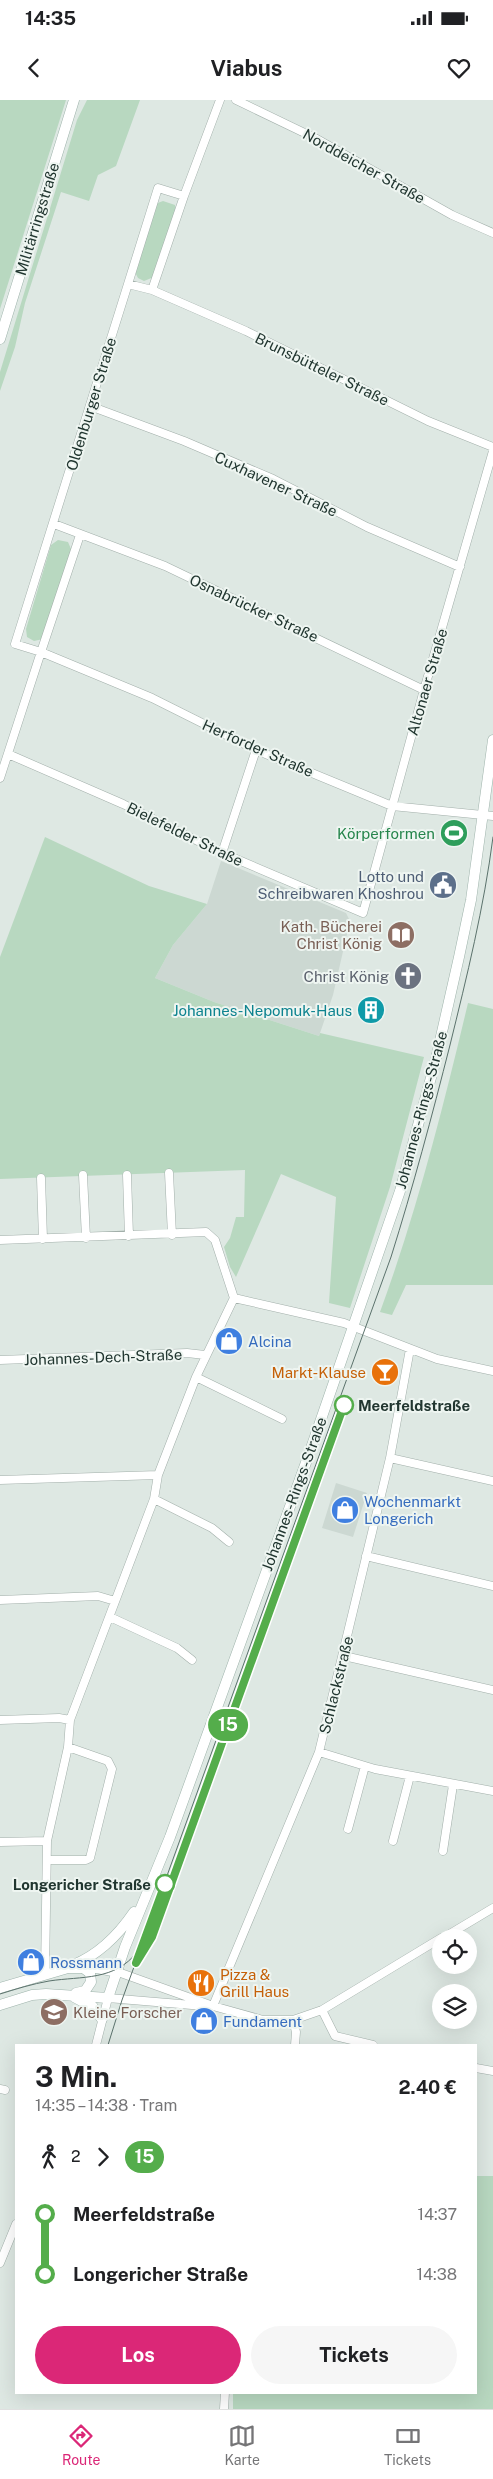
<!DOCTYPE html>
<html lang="de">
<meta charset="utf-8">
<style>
:root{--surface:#fff;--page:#f6f6f6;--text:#202124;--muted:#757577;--line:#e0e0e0;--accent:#db2777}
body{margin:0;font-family:"Public Sans",sans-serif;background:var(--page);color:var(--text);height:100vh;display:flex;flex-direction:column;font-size:19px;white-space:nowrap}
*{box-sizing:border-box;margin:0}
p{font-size:16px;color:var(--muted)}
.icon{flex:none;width:28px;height:28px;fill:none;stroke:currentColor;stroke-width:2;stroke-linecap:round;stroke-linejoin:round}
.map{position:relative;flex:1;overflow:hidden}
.details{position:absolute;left:15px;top:1944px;width:462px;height:350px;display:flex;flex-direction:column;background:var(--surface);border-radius:0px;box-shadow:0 5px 20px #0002}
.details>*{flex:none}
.badge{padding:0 10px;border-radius:16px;font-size:18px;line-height:32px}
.fabs{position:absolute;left:432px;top:1829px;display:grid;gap:10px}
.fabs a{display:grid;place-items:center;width:45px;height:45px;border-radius:50%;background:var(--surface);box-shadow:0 5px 20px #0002;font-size:25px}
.map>.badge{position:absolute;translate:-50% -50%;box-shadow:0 0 0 2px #fff}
.legs{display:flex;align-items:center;gap:8px;height:55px;padding:0 20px;font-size:16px}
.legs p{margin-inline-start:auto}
.overview{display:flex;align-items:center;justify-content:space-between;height:85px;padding:0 20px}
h1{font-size:28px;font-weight:700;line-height:38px}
.action{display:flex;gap:10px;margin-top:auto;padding:10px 20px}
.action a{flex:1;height:58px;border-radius:30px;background:var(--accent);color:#fff;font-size:20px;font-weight:700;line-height:58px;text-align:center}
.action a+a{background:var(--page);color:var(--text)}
ul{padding:0 20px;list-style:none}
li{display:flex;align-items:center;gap:18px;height:60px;font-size:19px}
li i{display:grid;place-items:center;width:8px;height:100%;margin:0 6px;background:currentColor}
li i::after{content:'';width:12px;height:12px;margin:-6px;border:4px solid;border-radius:50%;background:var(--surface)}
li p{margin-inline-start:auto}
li:first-child i{background:linear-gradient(#0000 50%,currentColor 0)}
li:last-child i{background:linear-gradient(currentColor 50%,#0000 0)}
.status{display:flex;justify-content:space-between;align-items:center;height:35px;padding:0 25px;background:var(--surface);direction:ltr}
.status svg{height:14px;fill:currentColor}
header{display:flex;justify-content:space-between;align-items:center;height:65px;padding:0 20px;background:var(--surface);font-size:22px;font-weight:700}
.tabs{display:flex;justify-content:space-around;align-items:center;height:70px;border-top:1px solid var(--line);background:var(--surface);font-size:14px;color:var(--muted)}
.tabs a{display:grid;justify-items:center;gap:2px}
.tabs .active{color:var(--accent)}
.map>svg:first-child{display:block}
</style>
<div class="status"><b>14:35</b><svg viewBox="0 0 49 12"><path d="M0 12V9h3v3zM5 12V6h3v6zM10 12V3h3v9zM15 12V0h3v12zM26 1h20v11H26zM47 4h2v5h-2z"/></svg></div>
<header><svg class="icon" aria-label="back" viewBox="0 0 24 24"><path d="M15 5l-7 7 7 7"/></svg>Viabus<svg class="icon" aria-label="heart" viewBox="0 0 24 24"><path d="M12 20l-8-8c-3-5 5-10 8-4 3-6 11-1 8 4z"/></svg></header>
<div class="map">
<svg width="493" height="2309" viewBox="0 0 493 2309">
<rect width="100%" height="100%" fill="#dee8e3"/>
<path fill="#ccd8d2" d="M221 761 346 813 350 821 333 895 319 936 214 902 155 878 173 845 207 804Z
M336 1383 367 1393 353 1437 322 1428Z"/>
<path fill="#b8d8c0" d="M0 0H66L0 209Z
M87 0H140L116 66 98 75 89 101 61 92 25 203 15 247 0 291V272L77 20Z
M163 101 175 105 176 112 154 177 144 181 138 178 135 172 155 104Z
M58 440 68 442 71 449 43 539 34 541 27 537 26 529 51 445Z
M45 737 149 786 207 804 173 845 155 878 214 902 319 936 320 933 424 957 390 1087 350 1208 329 1203 336 1097 281 1074 236 1177 230 1167 224 1147 230 1138 236 1117H244L245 1070 0 1079V857Z
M468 903 493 909V1185H406L392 1215 380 1212C417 1111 443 1008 468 903Z
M476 2076H493V2309H233V2293L476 2292Z"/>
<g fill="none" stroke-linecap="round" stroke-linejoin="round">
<defs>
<path id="street" d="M236 0 315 38 452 115 493 133
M128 184 158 88 184 96 220 0
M152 190 246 231 428 321 493 347
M90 306 184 341 273 379 367 427 460 467
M54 424 165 466 424 590
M80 435 41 552 152 598 256 650 392 706 493 716
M8 654 123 704 222 753 363 813 424 590 493 351
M0 678 41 552 15 544 128 184 152 190 184 96
M222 753 256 650
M169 1073 172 1135
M83 1075 86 1138
M127 1075 129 1136
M41 1078 43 1139
M0 1140 206 1132 215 1140 234 1198
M234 1198 344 1223 437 1259 493 1271
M0 1260 187 1253 205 1255
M196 1277 282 1319
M390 1358 493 1381
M0 1380 158 1375
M154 1399 212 1428 229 1442
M366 1456 493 1486
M0 1500 98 1496 115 1501
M110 1517 177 1548 192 1560
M344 1556 493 1590
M0 1620 59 1618 70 1620
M319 1652 375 1669 493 1691
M348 1729 365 1666
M393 1741 410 1676
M0 1742 47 1741
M443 1751 453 1685
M48 1760H86L90 1758 112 1669 108 1661 68 1647
M443 1838 493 1808
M118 1872 213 1906 263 1920H293L322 1910 441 1838
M45 1874 47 1741 68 1647 70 1620 154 1399 158 1375 196 1277 234 1198
M213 1906 319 1652 390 1358 410 1249
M322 1910 335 1936 373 1945
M293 1920 296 1932 295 1945
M96 1945 108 1898 204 1906
M476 1968 493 1971
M0 1989 5 1990
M0 2163 16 2124
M224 2309 225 2292"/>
<path id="secondary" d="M0 239 74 0
M73 1865C98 1855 119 1834 134 1812
M0 1888 68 1868H97L118 1872
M76 1893 85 1891 91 1882 90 1873 82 1867
M74 1897 93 1907 102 1919
M0 1905 32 1895 46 1894 108 1898 125 1847 170 1737 308 1357 400 1091 435 963 459 857 471 800 493 640"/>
</defs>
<use href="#street" stroke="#a2afaa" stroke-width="9"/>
<use href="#secondary" stroke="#9eb3ab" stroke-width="11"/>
<use href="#street" stroke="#fff" stroke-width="8"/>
<use href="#secondary" stroke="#fff" stroke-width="10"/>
<path stroke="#5b726c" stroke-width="1" d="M0 1894C16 1889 32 1884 49 1881 82 1876 115 1881 137 1852
M108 1945 122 1900 391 1157C413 1087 432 1016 450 945 467 876 484 807 493 737"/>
</g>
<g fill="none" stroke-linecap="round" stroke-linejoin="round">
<defs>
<path id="line-1" d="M165 1784 136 1863 152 1837 344 1305"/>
</defs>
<use href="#line-1" stroke="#fff" stroke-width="11"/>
<use href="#line-1" stroke="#54ad4b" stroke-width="8"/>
</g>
<defs>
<symbol id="stadium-disc" viewBox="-11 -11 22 22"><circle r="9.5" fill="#2e9e5b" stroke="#eef5f1"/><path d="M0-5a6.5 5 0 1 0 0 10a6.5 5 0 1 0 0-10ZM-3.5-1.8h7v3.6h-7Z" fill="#fff"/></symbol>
<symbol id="civic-disc" viewBox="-11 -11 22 22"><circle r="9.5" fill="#5c6f8a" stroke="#eef5f1"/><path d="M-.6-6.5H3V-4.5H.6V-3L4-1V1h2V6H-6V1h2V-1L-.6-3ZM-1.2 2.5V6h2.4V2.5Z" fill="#fff"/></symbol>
<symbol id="library-disc" viewBox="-11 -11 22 22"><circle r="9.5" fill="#8d6e63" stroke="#eef5f1"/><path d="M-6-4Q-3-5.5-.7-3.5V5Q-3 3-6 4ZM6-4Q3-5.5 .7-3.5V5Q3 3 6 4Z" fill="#fff"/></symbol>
<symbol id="church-disc" viewBox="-11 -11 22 22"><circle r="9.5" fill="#6b7280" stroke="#eef5f1"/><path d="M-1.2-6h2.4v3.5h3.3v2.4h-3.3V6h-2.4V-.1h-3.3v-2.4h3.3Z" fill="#fff"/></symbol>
<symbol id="building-disc" viewBox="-11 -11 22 22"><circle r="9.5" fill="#0f9aa8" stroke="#eef5f1"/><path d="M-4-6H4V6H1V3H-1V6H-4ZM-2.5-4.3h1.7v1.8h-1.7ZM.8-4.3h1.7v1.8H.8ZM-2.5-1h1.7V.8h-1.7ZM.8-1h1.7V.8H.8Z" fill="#fff"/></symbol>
<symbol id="shop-disc" viewBox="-11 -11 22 22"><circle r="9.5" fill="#3f7fe0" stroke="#eef5f1"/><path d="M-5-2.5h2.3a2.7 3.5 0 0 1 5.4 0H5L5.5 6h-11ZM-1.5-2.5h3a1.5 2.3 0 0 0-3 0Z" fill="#fff"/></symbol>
<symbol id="bar-disc" viewBox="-11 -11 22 22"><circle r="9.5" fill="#e8710a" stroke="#eef5f1"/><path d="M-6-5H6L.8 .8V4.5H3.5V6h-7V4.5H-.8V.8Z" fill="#fff"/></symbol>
<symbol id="restaurant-disc" viewBox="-11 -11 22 22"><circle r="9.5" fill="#e8710a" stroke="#eef5f1"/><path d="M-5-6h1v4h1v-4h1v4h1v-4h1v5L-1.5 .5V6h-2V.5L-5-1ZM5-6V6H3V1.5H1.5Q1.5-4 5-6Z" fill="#fff"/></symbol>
<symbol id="school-disc" viewBox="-11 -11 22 22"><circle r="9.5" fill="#8d6e63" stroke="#eef5f1"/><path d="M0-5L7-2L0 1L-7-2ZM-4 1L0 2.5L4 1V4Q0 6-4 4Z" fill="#fff"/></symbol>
</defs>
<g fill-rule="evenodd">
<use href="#stadium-disc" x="438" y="717" width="32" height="32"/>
<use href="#civic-disc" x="427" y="769" width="32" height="32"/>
<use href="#library-disc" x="385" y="819" width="32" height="32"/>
<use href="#church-disc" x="392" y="860" width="32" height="32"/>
<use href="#building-disc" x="355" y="894" width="32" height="32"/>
<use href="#shop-disc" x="213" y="1225" width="32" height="32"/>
<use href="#bar-disc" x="369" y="1256" width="32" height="32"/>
<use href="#shop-disc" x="329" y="1394" width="32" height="32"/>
<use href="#shop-disc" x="15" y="1846" width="32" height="32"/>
<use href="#restaurant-disc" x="185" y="1867" width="32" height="32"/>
<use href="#school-disc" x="38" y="1896" width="32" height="32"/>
<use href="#shop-disc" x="188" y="1905" width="32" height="32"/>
</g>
<g fill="#fff" stroke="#54ad4b" stroke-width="2.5">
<circle cx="344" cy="1305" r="9"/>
<circle cx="165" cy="1784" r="9"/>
</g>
<g text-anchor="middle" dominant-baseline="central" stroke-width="4" stroke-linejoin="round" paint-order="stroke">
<g font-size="15" fill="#213630" stroke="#eef5f1">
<text transform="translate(364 66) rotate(29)">Norddeicher Straße</text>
<text transform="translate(37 119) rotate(-73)">Militärringstraße</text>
<text transform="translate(322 269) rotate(26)">Brunsbütteler Straße</text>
<text transform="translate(91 304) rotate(-73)">Oldenburger Straße</text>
<text transform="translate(276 384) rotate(25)">Cuxhavener Straße</text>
<text transform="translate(254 508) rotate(25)">Osnabrücker Straße</text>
<text transform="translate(427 582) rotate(-74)">Altonaer Straße</text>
<text transform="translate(258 648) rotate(24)">Herforder Straße</text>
<text transform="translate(185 734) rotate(26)">Bielefelder Straße</text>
<text transform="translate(421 1010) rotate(-75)">Johannes-Rings-Straße</text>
<text transform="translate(103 1257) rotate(-2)">Johannes-Dech-Straße</text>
<text transform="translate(294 1394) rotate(-70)">Johannes-Rings-Straße</text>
<text transform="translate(336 1585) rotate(-76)">Schlackstraße</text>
</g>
<g font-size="15" fill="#27864d" stroke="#eef5f1" text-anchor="end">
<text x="435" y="733">Körperformen</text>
</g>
<g font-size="15" fill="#4e5e75" stroke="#eef5f1" text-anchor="end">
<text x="424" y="776">Lotto und<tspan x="424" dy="17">Schreibwaren Khoshrou</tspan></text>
</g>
<g font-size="15" fill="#785e54" stroke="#eef5f1" text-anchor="end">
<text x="382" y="826">Kath. Bücherei<tspan x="382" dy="17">Christ König</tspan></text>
<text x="73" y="1912" text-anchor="start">Kleine Forscher</text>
</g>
<g font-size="15" fill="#5b616d" stroke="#eef5f1" text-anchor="end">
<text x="389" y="876">Christ König</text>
</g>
<g font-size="15" fill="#0d838f" stroke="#eef5f1" text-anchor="end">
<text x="352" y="910">Johannes-Nepomuk-Haus</text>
</g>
<g font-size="15" fill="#366cbe" stroke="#eef5f1" text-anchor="start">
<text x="248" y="1241">Alcina</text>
<text x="364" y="1401">Wochenmarkt<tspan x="364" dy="17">Longerich</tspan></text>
<text x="50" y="1862">Rossmann</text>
<text x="223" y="1921">Fundament</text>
</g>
<g font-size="15" fill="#c56008" stroke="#eef5f1" text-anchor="end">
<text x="366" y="1272">Markt-Klause</text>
<text x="220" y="1874" text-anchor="start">Pizza &amp;<tspan x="220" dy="17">Grill Haus</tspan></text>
</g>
<g font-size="15" font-weight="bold" fill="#213630" stroke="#eef5f1" text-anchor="start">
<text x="358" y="1305">Meerfeldstraße</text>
<text x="151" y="1784" text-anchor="end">Longericher Straße</text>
</g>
</g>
</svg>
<div class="fabs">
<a><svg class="icon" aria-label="locate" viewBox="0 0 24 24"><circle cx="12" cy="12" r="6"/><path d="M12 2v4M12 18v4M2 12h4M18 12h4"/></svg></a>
<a><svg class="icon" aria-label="layers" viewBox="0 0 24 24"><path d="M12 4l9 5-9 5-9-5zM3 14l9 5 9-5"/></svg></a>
</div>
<b class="badge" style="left:228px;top:1625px;background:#54ad4b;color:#fff">15</b>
<section class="details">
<div class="overview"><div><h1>3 Min.</h1><p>14:35 – 14:38 · Tram</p></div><b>2.40 €</b></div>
<div class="legs"><svg class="icon" aria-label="walk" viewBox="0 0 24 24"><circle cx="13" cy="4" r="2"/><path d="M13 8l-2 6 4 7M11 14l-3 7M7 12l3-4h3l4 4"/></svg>2<svg class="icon" aria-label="forward" viewBox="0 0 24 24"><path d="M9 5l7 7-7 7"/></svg><b class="badge" style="background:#54ad4b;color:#fff">15</b></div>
<ul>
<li><i style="color:#54ad4b"></i><b>Meerfeldstraße</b><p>14:37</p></li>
<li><i style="color:#54ad4b"></i><b>Longericher Straße</b><p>14:38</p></li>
</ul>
<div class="action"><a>Los</a><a>Tickets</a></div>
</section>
</div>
<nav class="tabs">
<a class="active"><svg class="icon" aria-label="directions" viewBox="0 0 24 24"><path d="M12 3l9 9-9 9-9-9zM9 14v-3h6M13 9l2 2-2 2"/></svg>Route</a>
<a><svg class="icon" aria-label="map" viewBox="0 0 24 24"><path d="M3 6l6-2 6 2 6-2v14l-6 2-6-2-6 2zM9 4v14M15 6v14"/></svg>Karte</a>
<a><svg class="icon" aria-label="tickets" viewBox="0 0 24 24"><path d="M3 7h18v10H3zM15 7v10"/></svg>Tickets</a>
</nav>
